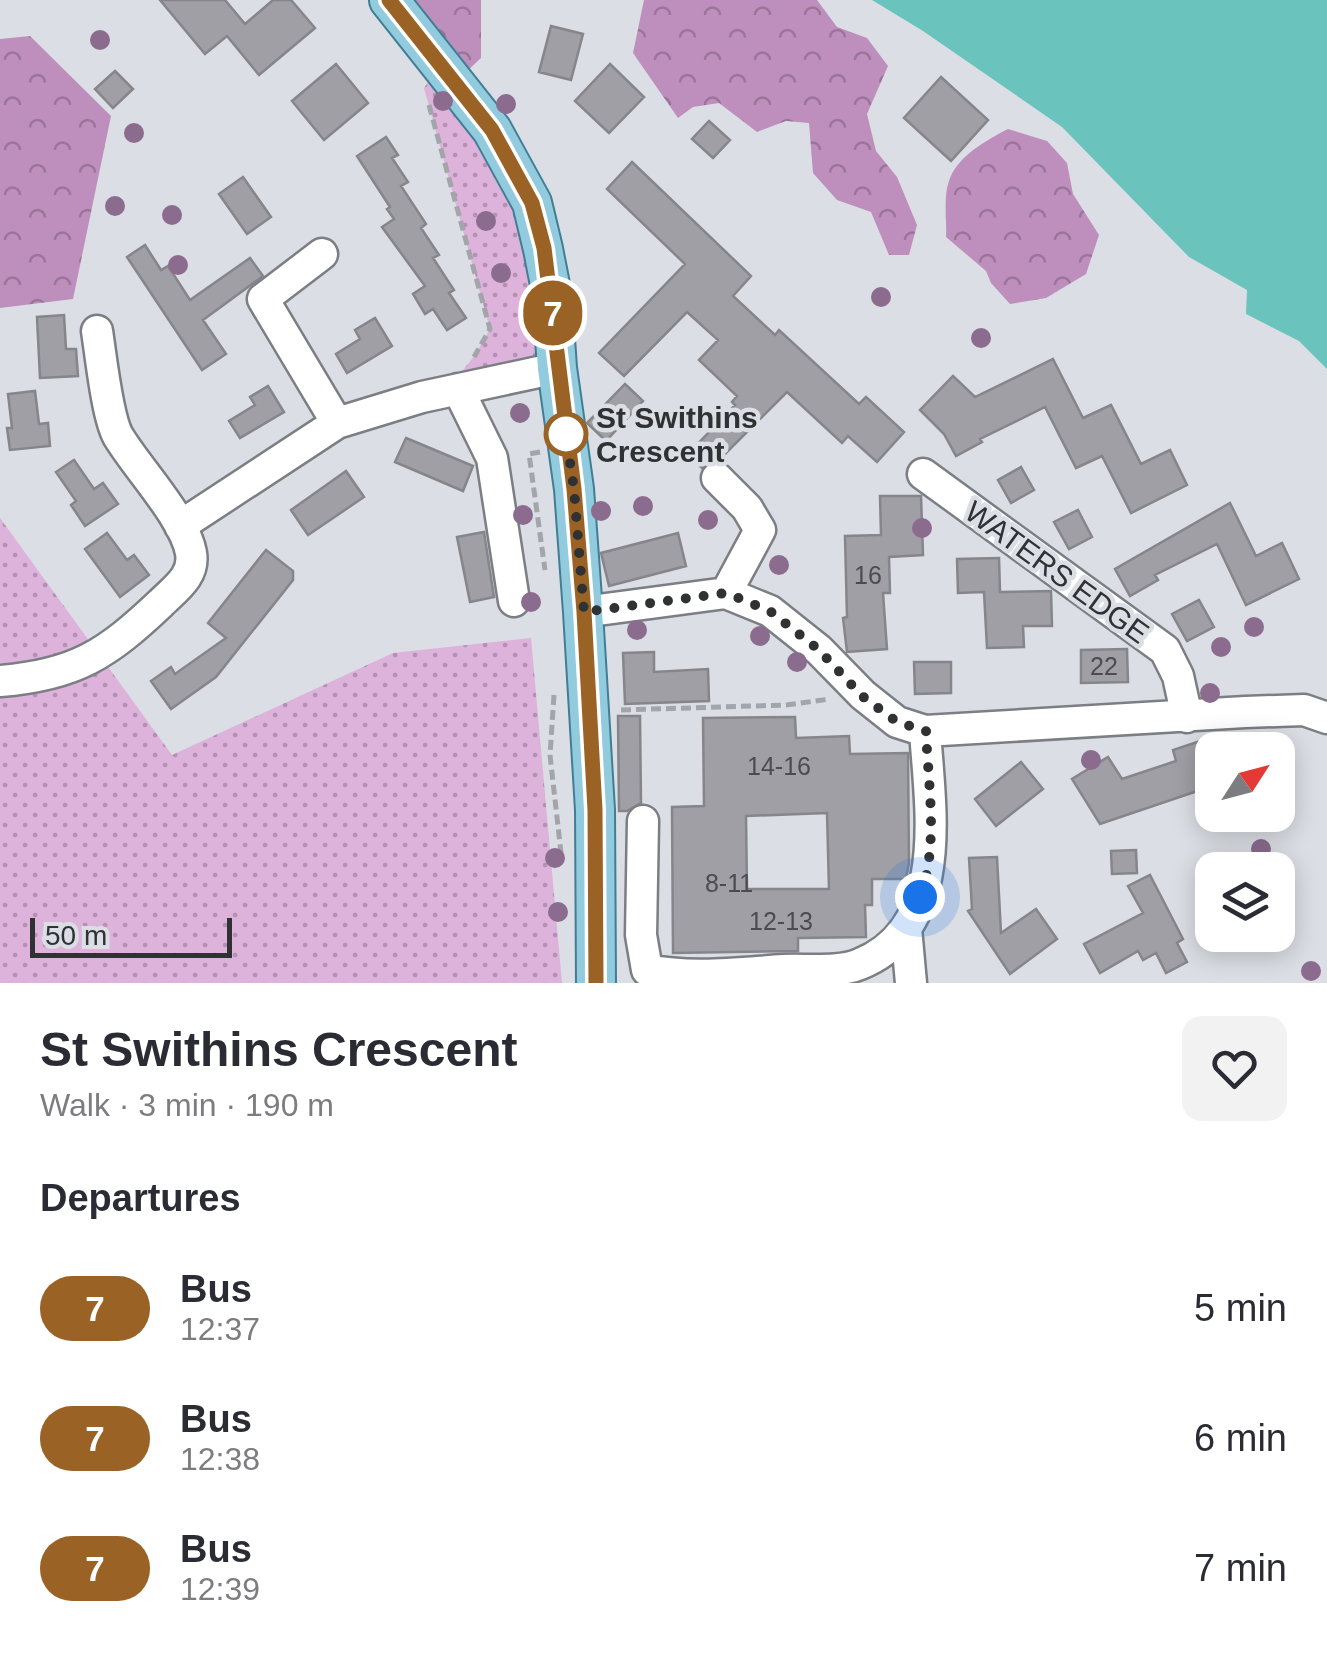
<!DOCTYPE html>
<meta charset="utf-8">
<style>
:root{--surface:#fff;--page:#f2f2f3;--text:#2b2b33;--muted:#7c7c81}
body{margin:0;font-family:Arial,sans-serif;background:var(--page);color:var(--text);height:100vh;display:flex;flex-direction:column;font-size:38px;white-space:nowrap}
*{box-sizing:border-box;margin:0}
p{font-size:32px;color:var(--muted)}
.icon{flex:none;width:55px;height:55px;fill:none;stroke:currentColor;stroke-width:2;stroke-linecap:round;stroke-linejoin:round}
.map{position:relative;height:983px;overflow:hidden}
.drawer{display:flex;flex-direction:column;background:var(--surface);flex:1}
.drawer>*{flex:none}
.badge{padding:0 20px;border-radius:32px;font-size:35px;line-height:65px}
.needle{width:65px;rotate:54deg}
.buttons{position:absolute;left:1195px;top:732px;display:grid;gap:20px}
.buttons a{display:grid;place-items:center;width:100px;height:100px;border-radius:20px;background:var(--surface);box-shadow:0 5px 25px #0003;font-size:50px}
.scale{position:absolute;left:30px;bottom:25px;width:202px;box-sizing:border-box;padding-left:10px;border:5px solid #303133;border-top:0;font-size:28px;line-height:35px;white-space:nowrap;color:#303133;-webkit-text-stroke:8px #dbdee4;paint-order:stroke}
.you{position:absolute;width:50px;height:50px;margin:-25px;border:8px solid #fff;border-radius:50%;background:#1a73e8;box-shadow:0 0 0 15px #1a73e833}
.map>.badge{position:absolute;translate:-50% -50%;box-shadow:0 0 0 5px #fff}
h2{padding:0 40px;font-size:38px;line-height:90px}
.round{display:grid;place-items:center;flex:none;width:105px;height:105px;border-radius:20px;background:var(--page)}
.summary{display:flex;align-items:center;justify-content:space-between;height:170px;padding:0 40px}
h1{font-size:48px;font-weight:800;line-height:75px}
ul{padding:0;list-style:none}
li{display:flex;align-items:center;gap:30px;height:130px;padding:0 40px}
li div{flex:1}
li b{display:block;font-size:38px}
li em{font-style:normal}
li .badge{min-width:110px;font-weight:700;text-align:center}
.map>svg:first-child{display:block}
</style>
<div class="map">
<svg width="1327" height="983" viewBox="0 0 1327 983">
<defs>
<pattern id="green-dots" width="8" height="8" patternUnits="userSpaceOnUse" patternTransform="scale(2.5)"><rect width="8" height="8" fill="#ddb2db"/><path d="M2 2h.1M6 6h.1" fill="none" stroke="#b491b2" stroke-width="1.8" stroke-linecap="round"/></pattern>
<pattern id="forest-crowns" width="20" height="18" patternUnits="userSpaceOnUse" patternTransform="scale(2.5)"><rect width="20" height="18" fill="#be8ebc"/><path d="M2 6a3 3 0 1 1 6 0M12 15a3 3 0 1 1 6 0" fill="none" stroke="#9b7599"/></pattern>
</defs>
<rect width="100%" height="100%" fill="#dbdee4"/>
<path fill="url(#green-dots)" d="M441 63 518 174 557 368 446 392 475 355 490 329 424 88Z
M0 518 172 755 393 653 531 638 562 983H0Z"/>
<path fill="url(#forest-crowns)" d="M410 0H481V58L466 72Z
M644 0H817L837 27 867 38 888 66 867 114 876 151 897 177 917 225 909 255H889L871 212 837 200 813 173 809 123 786 121 757 132 719 103 693 107 678 118 633 53Z
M30 36 111 116 73 299 0 308V39Z
M1008 129 1047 141 1067 163 1073 194 1099 235 1086 274 1046 298 1010 304 991 283 986 271 946 237C947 221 943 197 949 181 957 156 987 140 1008 129Z"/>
<path fill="#6bc3bd" d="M872 0H1327V369L1299 341 1246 314 1247 290 1189 257 1062 127 923 31Z"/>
<path fill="#a09fa5" stroke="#85858a" stroke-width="2.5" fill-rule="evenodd" d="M160 0H225L245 24 273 0H291L315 28 259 75 227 36 205 54Z
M551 26 583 34 571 80 539 72Z
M336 64 368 103 324 140 292 101Z
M610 64 644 97 609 133 575 101Z
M115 71 133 89 113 108 95 89Z
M941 77 988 120 951 161 904 118Z
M709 121 730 140 713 158 692 139Z
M386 137 398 155 392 158 408 182 401 186 426 224 421 228 439 255 433 258 454 290 449 293 466 318 447 330 433 309 425 314 413 294 425 286 382 227 394 219 387 209 390 207 357 156Z
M632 162 751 276 733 296 775 335 779 330 859 404 866 397 904 432 877 462 848 436 842 443 787 392 719 460H711L702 468 688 454 735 405 732 402 737 396 699 360 718 340 687 312 624 376 599 353 685 264 607 189Z
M243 177 271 217 247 234 219 194Z
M145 245 161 270 168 266 190 300 250 258 263 276 203 320 226 354 202 370 127 257Z
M64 315 66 349H76L78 376 40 378 37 317Z
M375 318 392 346 347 373 336 354 360 339 355 330Z
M1053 359 1083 418 1111 405 1141 464 1170 450 1187 485 1131 513 1102 456 1076 468 1045 407 980 439 982 442 956 456 944 434 920 410 953 376 975 397Z
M625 384 643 401 606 441 587 423Z
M268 386 284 412 240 438 229 421 255 405 250 397Z
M35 391 39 424 48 423 50 446 10 450 7 428H12L8 394Z
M406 438 473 466 463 491 395 462Z
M74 460 94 489 103 483 118 504 85 526 71 505 76 501 56 472Z
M1021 467 1034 490 1011 503 998 480Z
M346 471 364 497 308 535 291 510Z
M880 496H921L923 555 889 557 890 593H883L887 649 847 652 843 618 847 617 845 536 881 535Z
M1230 503 1256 556 1282 543 1299 579 1246 605 1217 544 1155 575 1158 580 1130 596 1115 569Z
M1078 510 1092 537 1069 549 1054 522Z
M484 532 494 597 470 602 457 537Z
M107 533 127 560 134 555 149 575 120 597 85 549Z
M678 533 686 566 609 586 601 553Z
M266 550 293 571V580L216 677 171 709 151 681 171 667 175 674 226 638 208 623Z
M999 558 1000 592 1051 591 1052 626H1023L1024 647 987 648 984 592 958 593 957 559Z
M1199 600 1214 627 1187 641 1172 614Z
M1127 649 1128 682 1081 683V650Z
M654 652V672L708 669 709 701 625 704 623 653Z
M914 662H951V693L915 694Z
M618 716H640L641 803 627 811H619Z
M795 717 796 738 849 736 850 754 908 753 909 863 906 879H872V905H865L866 937 798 938V951L673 953 672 807 704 806 703 718ZM827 813 829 889H747L746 816Z
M1203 740 1207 751 1212 749V786L1100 824 1072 779 1108 757 1122 779 1176 761 1173 750Z
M1021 762 1043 789 996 826 975 799Z
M1136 850 1137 873 1112 874 1111 851Z
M997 857 1001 933 1036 909 1057 939 1010 974 968 911 972 909 969 858Z
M1150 875 1183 939 1177 943 1187 962 1166 973 1156 953 1143 960 1138 951 1100 973 1084 944 1143 913 1128 886Z"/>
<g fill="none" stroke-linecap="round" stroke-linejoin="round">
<defs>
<path id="minor" d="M322 254 263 299 337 423 422 397 557 368
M458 389 492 458 514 601
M923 474 1165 650 1178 676 1187 717
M717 478 747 508 760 530 726 593
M180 526 337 423
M583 612 726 593 770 611 819 650 863 695 897 722 925 731 1245 712 1304 710 1327 718
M0 681C76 675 107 654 161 603 175 589 195 576 191 553 185 518 137 468 118 436 107 416 101 356 97 331
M643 821 641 935 647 970C692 979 738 973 784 970 807 969 840 973 860 964 951 927 930 809 925 731
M906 928 911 983"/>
<path id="major" d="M389 0 492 130 532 203 543 249 552 295 557 368 574 489 583 612 595 810 596 983"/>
</defs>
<use href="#minor" stroke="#7b7f83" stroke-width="35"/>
<use href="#major" stroke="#417e94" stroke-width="42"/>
<path stroke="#a3a5aa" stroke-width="5" stroke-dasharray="10 5" stroke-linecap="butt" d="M429 105 490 329 474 357
M540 452 529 454 545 570
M554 695 550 755 561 853
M621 710 786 705 830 699"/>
<use href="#minor" stroke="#fff" stroke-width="30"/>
<use href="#major" stroke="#92cade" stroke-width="38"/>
</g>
<g fill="#8b6c8f">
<circle cx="100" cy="40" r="10"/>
<circle cx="443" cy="101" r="10"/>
<circle cx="506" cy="104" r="10"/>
<circle cx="134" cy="133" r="10"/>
<circle cx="115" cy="206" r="10"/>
<circle cx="172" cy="215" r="10"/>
<circle cx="486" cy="221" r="10"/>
<circle cx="178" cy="265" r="10"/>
<circle cx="501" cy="273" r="10"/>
<circle cx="881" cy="297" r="10"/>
<circle cx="981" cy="338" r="10"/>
<circle cx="520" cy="413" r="10"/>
<circle cx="643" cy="506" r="10"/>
<circle cx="601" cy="511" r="10"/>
<circle cx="523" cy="515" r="10"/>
<circle cx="708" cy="520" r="10"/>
<circle cx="922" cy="528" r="10"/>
<circle cx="779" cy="565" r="10"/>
<circle cx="531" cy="602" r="10"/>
<circle cx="1254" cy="627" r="10"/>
<circle cx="637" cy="630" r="10"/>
<circle cx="760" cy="636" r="10"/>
<circle cx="1221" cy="647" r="10"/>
<circle cx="797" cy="662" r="10"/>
<circle cx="1210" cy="693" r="10"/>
<circle cx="1091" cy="760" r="10"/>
<circle cx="1261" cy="849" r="10"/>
<circle cx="555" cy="858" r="10"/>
<circle cx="558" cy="912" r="10"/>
<circle cx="1311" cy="971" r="10"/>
</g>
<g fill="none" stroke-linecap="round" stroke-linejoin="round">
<defs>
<path id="line" d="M389 0 492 130 532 203 544 248 574 489 584 612 595 810 596 983"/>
</defs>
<use href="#line" stroke="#fff" stroke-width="22"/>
<use href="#line" stroke="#9a6325" stroke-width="15"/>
<path stroke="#303133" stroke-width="10" stroke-dasharray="0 18" d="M566 434 564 422 574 489 584 612 726 593 770 611 819 650 862 696 897 722 926 731C928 784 939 846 920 897"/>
</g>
<circle fill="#fff" stroke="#9a6325" stroke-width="5" cx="566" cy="434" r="20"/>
<g text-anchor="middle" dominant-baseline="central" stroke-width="9" stroke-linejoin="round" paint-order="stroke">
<g font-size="25" fill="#4c4c50">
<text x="868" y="575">16</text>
<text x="1104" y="666">22</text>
<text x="779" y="766">14-16</text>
<text x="729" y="883">8-11</text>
<text x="781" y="921">12-13</text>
</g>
<g font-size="30" font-weight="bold" fill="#303133" stroke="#dbdee4" text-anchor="start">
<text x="596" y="417">St Swithins<tspan x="596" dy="34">Crescent</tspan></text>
</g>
<g font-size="30" fill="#303133" stroke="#dbdee4">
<text transform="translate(1057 572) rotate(36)">WATERS EDGE</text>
</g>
</g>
</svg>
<div class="buttons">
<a><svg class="needle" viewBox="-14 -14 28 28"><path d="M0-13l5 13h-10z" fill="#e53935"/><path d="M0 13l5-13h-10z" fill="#7c7c81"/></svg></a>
<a><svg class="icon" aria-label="layers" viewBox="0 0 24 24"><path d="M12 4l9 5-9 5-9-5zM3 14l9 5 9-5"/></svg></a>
</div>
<div class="scale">50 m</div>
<div class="you" style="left:920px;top:897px"></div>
<b class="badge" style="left:553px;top:313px;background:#9a6325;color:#fff">7</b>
</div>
<section class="drawer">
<div class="summary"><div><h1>St Swithins Crescent</h1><p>Walk · 3 min · 190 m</p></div><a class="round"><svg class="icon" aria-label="heart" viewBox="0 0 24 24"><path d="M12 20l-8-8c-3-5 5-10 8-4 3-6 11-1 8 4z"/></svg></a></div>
<h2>Departures</h2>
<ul>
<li><span class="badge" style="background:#9a6325;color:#fff">7</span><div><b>Bus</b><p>12:37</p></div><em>5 min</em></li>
<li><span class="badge" style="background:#9a6325;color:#fff">7</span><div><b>Bus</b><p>12:38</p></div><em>6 min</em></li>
<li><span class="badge" style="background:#9a6325;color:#fff">7</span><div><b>Bus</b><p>12:39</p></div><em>7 min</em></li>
</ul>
</section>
